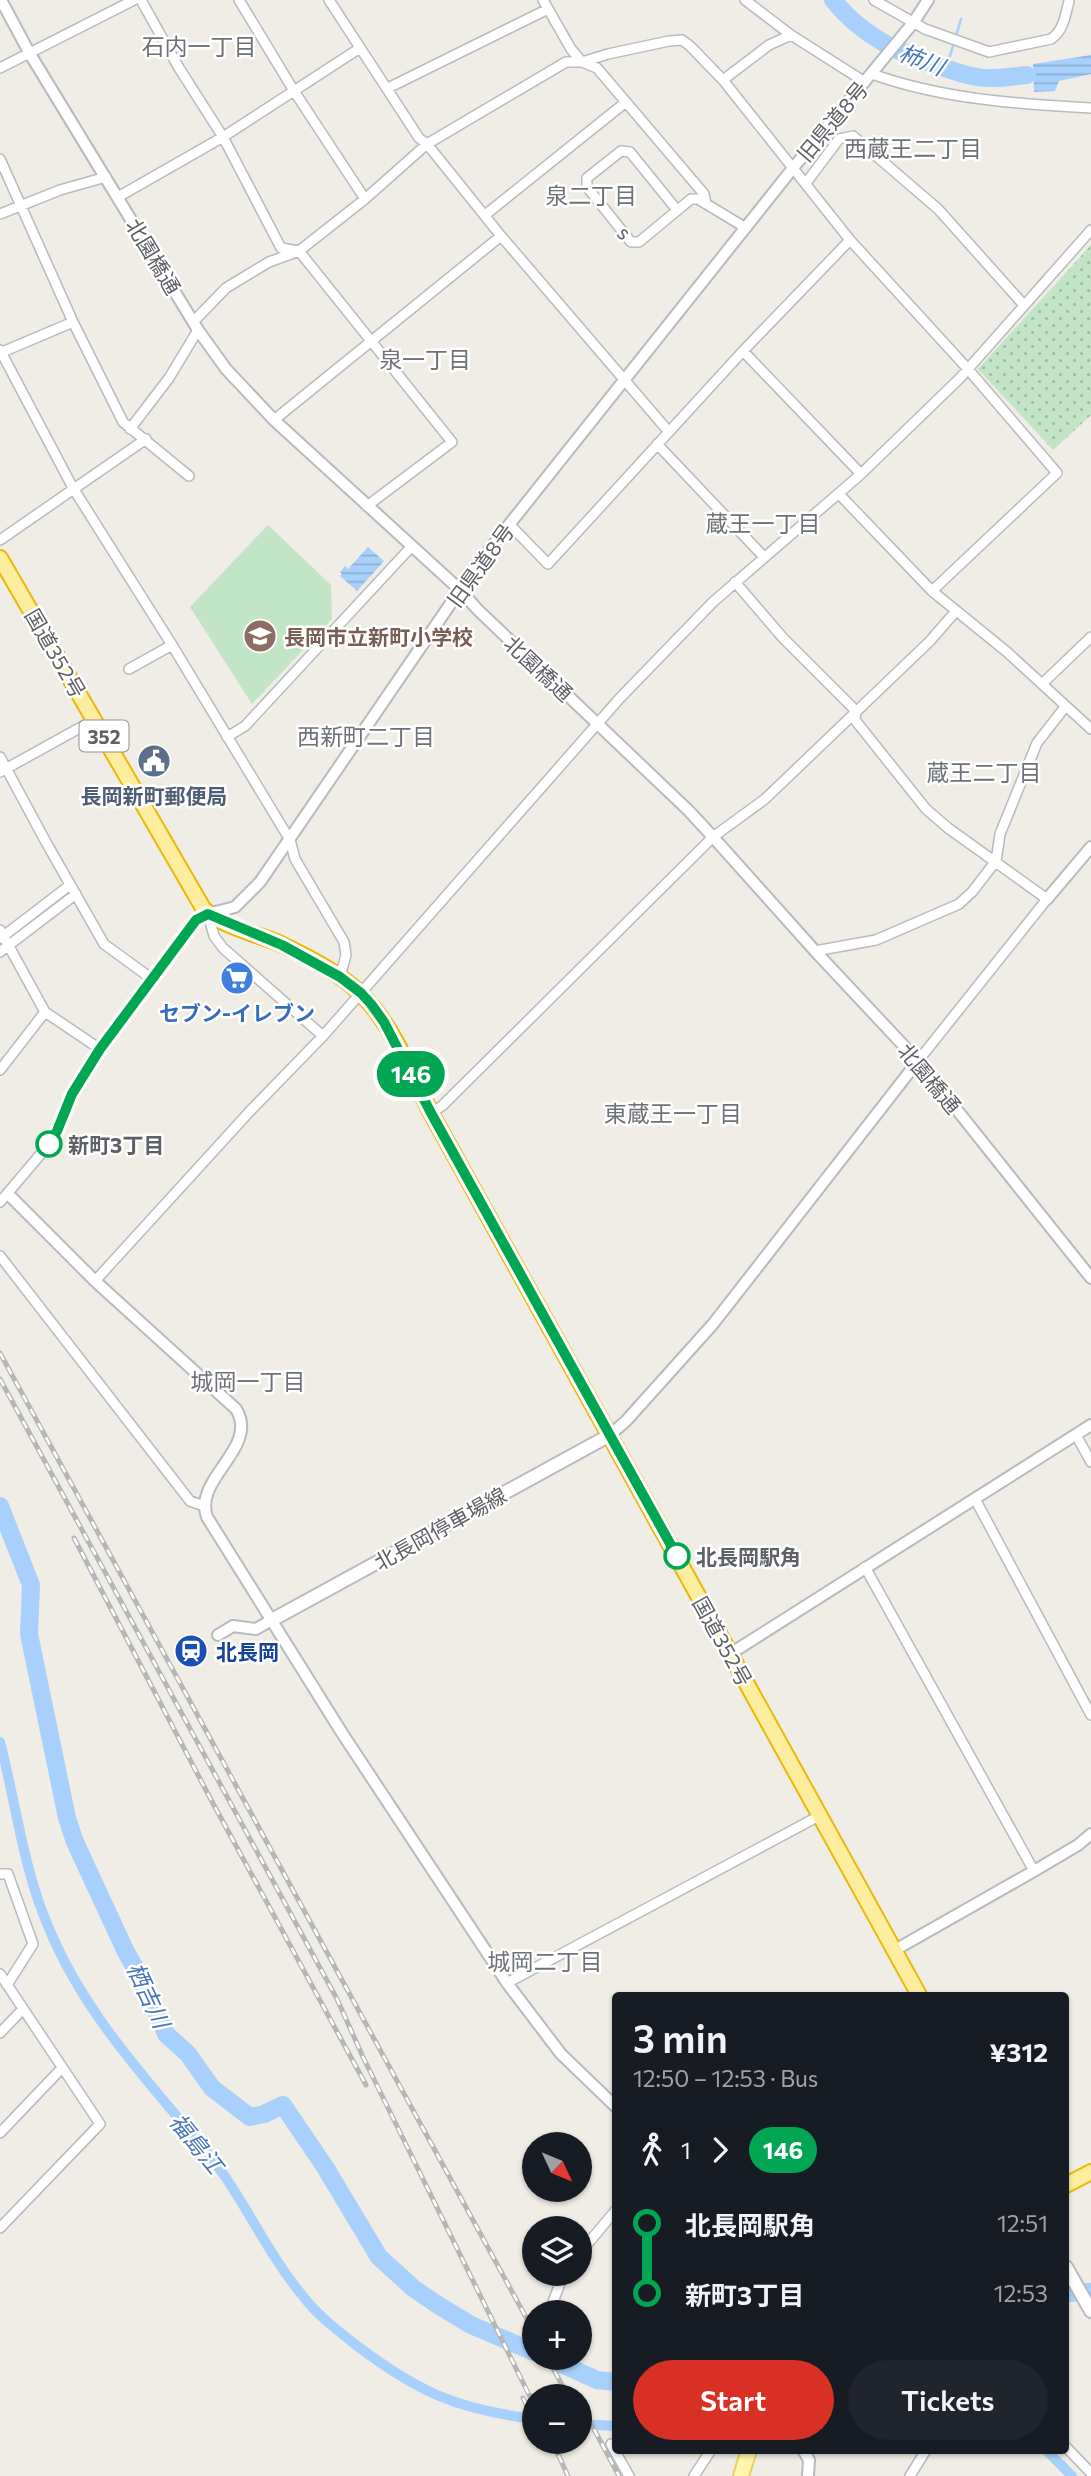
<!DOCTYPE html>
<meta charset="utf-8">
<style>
:root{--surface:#171b24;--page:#20242c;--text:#f1f3f6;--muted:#9ea1a6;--accent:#d93025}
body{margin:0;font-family:Commissioner,"Noto Sans JP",sans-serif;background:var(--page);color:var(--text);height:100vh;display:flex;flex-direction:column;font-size:26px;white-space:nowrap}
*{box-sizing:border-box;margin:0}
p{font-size:23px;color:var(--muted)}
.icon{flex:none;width:38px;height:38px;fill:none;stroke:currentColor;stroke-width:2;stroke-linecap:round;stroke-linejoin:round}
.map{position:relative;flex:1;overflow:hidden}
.side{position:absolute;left:612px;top:1992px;width:457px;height:462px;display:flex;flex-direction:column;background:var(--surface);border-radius:7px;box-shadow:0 2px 5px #0004}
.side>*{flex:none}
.badge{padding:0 14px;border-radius:23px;font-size:24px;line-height:46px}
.needle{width:46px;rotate:134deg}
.controls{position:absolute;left:522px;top:2132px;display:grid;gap:14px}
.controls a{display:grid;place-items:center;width:70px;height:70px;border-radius:50%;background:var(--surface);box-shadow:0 2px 5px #0004;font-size:35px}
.map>.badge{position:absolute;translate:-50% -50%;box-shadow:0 0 0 4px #fff}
.legs{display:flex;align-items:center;gap:10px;height:77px;padding:0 21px;font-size:23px}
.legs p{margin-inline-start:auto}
.headline{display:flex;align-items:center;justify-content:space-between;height:119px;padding:0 21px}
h1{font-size:38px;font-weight:600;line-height:52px}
.primary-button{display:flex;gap:14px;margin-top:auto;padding:14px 21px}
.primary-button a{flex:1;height:80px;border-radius:42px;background:var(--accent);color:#fff;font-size:28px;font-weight:600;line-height:80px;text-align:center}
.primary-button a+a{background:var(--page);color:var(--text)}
ul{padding:0 21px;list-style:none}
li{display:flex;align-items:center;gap:24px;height:70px;font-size:26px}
li i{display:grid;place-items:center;width:10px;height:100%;margin:0 9px;background:currentColor}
li i::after{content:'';width:18px;height:18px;margin:-9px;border:5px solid;border-radius:50%;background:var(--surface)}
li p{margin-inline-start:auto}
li:first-child i{background:linear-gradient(#0000 50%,currentColor 0)}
li:last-child i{background:linear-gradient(currentColor 50%,#0000 0)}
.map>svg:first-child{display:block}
</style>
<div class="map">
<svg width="1091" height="2476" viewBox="0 0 1091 2476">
<defs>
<pattern id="grass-dots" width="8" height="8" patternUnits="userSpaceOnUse" patternTransform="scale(1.75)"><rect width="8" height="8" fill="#c2e5c5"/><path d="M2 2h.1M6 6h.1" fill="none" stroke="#a1bda4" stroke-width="1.8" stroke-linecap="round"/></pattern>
<pattern id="water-rules" width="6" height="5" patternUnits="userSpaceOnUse" patternTransform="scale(1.75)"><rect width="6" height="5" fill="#a7d1fc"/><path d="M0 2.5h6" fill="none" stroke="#8badd0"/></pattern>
</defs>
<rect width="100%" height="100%" fill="#efede5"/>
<path fill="url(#grass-dots)" d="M1091 245V415L1053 450 978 369Z"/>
<path fill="#c2e5c5" d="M268 525 331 585 332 619 252 704 190 607Z"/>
<path fill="url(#water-rules)" d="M1091 55V74L1059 81 1055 91 1034 92 1033 64Z
M368 547 384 561 357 591 340 576 342 574 340 572 345 566 348 569Z"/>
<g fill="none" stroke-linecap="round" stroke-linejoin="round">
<path stroke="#a7d1fc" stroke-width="2.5" d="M946 69 961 19"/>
<path stroke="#a7d1fc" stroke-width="10" d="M0 1742C16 1803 23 1868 48 1926 82 2010 144 2077 202 2146 241 2192 264 2249 302 2295 317 2315 337 2330 356 2345 418 2392 456 2409 534 2419
M579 2424 616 2426
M1046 2450 1072 2476"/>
<path stroke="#a7d1fc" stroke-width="18" d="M833 0C861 35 899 54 942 67 959 73 976 79 995 78 1005 78 1016 76 1027 75
M0 1506 31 1585 29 1634 67 1818 75 1842 126 1952 145 1985 166 2034 188 2054 212 2088 250 2117 264 2114 283 2105 325 2167 379 2257 413 2288 438 2305 471 2325 534 2352
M1066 2293 1091 2292
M546 2357 597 2380 616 2382"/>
<defs>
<path id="minor" d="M141 0 179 68 223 137 281 248 299 251 452 442 367 506
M239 0 294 91 365 199
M329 0 419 138 427 144 501 236 669 432
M543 0 571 49 582 62 597 68 704 194 706 204
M745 0 791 35 865 82
M874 0 925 29 989 52 1051 39C1064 30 1065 16 1069 1
M0 68 134 0
M872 74C942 99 1017 104 1091 108
M723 80 769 45 791 35
M388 88 548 9
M0 159 73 322 123 422 189 476
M806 183 839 139 853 136 938 209 1023 304
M118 197 223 137 360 48
M677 210 630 152 621 151 587 178V187L631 242H639L691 199H698L746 228
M0 214 60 190 106 177
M485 215 626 102
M194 321 226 288 269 262 299 251 365 199 427 144 566 62H582L608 54 669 41 682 40 690 46 723 80 850 240 967 368 1057 473 932 591
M0 350 73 488 172 645 290 840 295 859 344 942 346 955 340 977
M743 351 861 474
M0 353 73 322
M274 420 501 236
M130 429 169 378 198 330
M657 444 764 557
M839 494 932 591 1007 652 1091 729
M509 524 548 564 743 351 850 240
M0 540 146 439
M735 582 783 638 856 711 855 720 926 809 948 828 1047 899 918 1061
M129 669 172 645
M1043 683 1091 637
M227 737 245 726 412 546
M0 757 47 844 104 944 152 979
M0 772 94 720
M0 930 45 1012 100 1049
M1 938 70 885
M815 951 876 940 959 904 972 892 996 861 1000 834 1037 743 1065 707
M0 952 76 894
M0 1070 45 1012
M431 1113 442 1106 713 837 765 799 930 641 956 611
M0 1202 51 1142 72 1094 100 1049 184 936 196 920 208 914 214 936 223 948 323 1036
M0 1256 190 1501 204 1506
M95 1281 251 1110 323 1036 620 698 713 602 861 474 960 378 1091 230
M1076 1435 1091 1462
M975 1499 1091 1715
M865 1567 1034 1871
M0 1874H8L33 1944 7 1985
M0 1974 100 2124 0 2228
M507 1983 819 1816
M0 2033 23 2009
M0 2133 62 2068
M579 2254 616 2210
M553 2302 564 2273
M611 2444 629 2476
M1066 2447 1091 2473
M694 2476 711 2450
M910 2476 926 2450"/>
<path id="tertiary" d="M1 0 30 54 147 246 198 330 226 369 274 420 459 589 478 610 689 811 713 837 815 951 918 1061 1091 1278
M1047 899 1091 847
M208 914 235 907 260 882 477 565 793 168 913 23 928 0
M8 1194 95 1281 236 1409C260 1448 193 1478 207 1517L342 1733 507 1983 561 2054 616 2107
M610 1435 626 1421 713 1324 918 1061
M218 1635 233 1626 256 1629 270 1621
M730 1654 1091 1425
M895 1950 1034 1871 1078 1845 1091 1834
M803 2450 809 2460 808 2476"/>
<path id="secondary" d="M270 1621 610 1435
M1066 2267 1091 2311"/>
<path id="primary" d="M741 2476 749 2450"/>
<path id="trunk" d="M0 558 203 908C219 926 258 934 281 944 308 957 342 974 363 996 393 1026 412 1075 431 1113L919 1995
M1066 2185 1091 2172"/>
</defs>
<use href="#minor" stroke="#b7babe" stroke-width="12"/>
<use href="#tertiary" stroke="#b7babe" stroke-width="14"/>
<use href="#secondary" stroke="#b8bbc0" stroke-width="16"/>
<use href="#primary" stroke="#edd05f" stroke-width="18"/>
<use href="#trunk" stroke="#edb707" stroke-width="18"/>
<use href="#minor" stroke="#fff" stroke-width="9"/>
<use href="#tertiary" stroke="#fff" stroke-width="10"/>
<use href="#secondary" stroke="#fff" stroke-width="12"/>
<use href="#primary" stroke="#fdf6ac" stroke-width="14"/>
<use href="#trunk" stroke="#fcee9e" stroke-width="14"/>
<defs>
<path id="rail" d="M0 1353 534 2332
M0 1379 337 1999 363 2057 534 2405
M74 1538 209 1796 366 2085
M547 2357 568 2396
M523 2398 534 2420
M579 2401 619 2476
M552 2441 568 2476"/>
</defs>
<use href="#rail" stroke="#b5b6b6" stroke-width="5"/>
<use href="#rail" stroke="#fff" stroke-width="2.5" stroke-dasharray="8" stroke-linecap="butt"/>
</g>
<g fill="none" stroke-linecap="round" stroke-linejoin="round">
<defs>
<path id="line-1" d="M49 1144 57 1131 72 1094 100 1049 196 920 208 914 282 945 340 977 361 993 371 1004 384 1022 431 1113 677 1556"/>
</defs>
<use href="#line-1" stroke="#fff" stroke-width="16"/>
<use href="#line-1" stroke="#00a651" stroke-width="10"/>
</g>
<defs>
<symbol id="school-disc" viewBox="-11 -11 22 22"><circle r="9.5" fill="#8d6e63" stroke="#fff"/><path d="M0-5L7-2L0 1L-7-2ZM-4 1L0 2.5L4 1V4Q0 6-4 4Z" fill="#fff"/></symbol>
<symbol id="civic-disc" viewBox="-11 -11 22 22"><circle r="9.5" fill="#5c6f8a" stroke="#fff"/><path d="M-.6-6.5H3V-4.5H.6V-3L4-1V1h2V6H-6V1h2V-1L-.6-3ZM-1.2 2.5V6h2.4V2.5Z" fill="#fff"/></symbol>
<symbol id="supermarket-disc" viewBox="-11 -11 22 22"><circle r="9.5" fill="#3f7fe0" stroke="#fff"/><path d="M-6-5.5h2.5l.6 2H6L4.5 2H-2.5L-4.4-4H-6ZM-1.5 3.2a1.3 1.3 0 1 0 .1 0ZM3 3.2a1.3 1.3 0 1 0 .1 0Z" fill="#fff"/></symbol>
<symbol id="station-disc" viewBox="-11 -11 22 22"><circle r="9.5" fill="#1a4fb4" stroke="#fff"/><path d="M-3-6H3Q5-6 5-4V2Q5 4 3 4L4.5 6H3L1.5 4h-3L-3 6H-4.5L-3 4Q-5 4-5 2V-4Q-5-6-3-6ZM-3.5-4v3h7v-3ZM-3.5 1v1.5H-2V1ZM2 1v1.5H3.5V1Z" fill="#fff"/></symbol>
</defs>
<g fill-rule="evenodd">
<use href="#school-disc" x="241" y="617" width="38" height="38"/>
<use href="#civic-disc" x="135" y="742" width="38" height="38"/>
<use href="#supermarket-disc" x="218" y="959" width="38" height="38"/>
<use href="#station-disc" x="172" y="1632" width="38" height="38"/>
</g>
<g fill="#fff" stroke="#00a651" stroke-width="3.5">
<circle cx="49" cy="1144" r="12"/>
<circle cx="677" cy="1556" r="12"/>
</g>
<g text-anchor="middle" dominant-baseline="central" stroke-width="5" stroke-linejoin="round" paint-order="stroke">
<rect fill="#fff" stroke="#8e9093" stroke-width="2" x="79.5" y="720.5" width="49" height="31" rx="5"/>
<g font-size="19" font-weight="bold" fill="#5d6065">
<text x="104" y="736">352</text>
</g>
<g font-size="21" fill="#5d6065" stroke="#fff">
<text transform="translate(832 121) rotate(-50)">旧県道8号</text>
<text transform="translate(625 232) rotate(44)">s</text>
<text transform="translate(154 256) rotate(59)">北園橋通</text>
<text transform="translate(480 565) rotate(-54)">旧県道8号</text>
<text transform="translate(56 653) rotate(60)">国道352号</text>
<text transform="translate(539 668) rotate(43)">北園橋通</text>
<text transform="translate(930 1078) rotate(50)">北園橋通</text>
<text transform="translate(440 1528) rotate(-29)">北長岡停車場線</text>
<text transform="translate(723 1641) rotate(61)">国道352号</text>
</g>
<g font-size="21" font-weight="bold" fill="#785e54" stroke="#fff" text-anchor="start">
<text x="284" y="636">長岡市立新町小学校</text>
</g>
<g font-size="21" font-weight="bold" fill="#4e5e75" stroke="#fff">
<text x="154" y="795">長岡新町郵便局</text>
</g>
<g font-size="21" font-weight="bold" fill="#366cbe" stroke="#fff">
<text x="237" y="1012">セブン-イレブン</text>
</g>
<g font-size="21" font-weight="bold" fill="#5d6065" stroke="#fff" text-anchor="start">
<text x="68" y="1144">新町3丁目</text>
<text x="696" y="1556">北長岡駅角</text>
</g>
<g font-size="21" font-weight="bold" fill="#164399" stroke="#fff" text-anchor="start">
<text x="216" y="1651">北長岡</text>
</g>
<g font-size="23" fill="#6e7277" stroke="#fff">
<text x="199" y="46">石内一丁目</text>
<text x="913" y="148">西蔵王二丁目</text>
<text x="591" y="195">泉二丁目</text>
<text x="425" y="359">泉一丁目</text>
<text x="763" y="523">蔵王一丁目</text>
<text x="366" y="736">西新町二丁目</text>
<text x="984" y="772">蔵王二丁目</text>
<text x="673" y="1113">東蔵王一丁目</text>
<text x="248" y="1381">城岡一丁目</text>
<text x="545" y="1961">城岡二丁目</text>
</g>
<g font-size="23" font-style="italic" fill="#4775b7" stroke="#fff">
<text transform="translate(922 59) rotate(21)">柿川</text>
<text transform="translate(149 1995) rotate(65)">栖吉川</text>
<text transform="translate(197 2143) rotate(51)">福島江</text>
</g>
</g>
</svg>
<div class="controls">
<a><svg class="needle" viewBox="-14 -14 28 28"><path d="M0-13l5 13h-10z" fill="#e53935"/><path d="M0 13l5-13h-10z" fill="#9ea1a6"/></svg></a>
<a><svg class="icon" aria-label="layers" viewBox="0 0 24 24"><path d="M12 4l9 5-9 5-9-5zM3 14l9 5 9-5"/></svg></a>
<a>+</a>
<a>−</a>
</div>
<b class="badge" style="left:411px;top:1074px;background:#00a651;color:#fff">146</b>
<section class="side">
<div class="headline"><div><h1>3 min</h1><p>12:50 – 12:53 · Bus</p></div><b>¥312</b></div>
<div class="legs"><svg class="icon" aria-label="walk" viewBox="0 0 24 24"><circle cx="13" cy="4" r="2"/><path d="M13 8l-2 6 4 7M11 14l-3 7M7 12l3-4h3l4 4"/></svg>1<svg class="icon" aria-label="forward" viewBox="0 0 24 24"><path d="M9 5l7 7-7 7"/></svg><b class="badge" style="background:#00a651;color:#fff">146</b></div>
<ul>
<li><i style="color:#00a651"></i><b>北長岡駅角</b><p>12:51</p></li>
<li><i style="color:#00a651"></i><b>新町3丁目</b><p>12:53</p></li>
</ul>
<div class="primary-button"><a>Start</a><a>Tickets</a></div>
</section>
</div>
